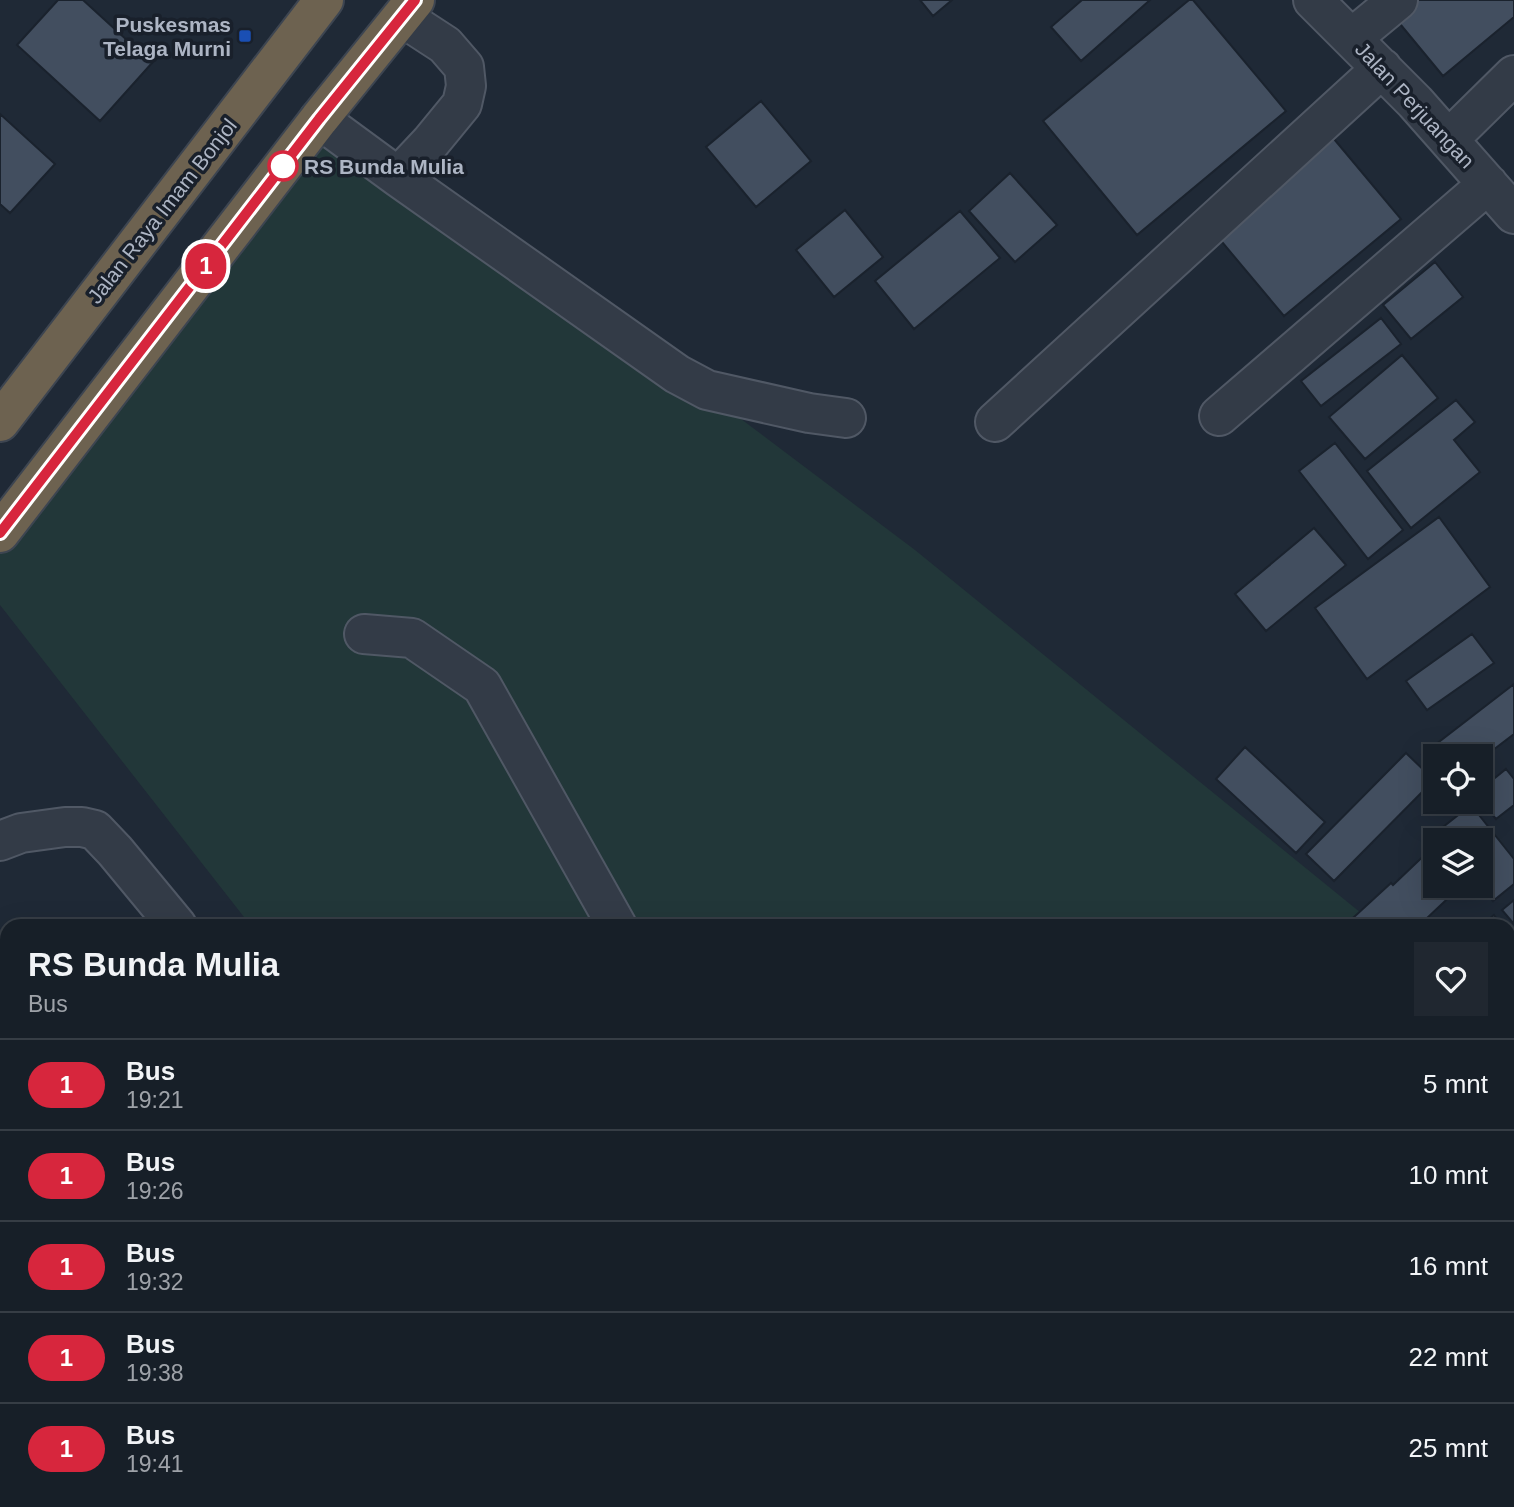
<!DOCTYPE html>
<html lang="id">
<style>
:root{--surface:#171f28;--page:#202730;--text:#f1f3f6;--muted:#9ea2a8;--line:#363d45}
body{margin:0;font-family:Arial,sans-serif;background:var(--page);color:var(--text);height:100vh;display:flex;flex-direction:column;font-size:26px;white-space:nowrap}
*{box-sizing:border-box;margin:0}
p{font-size:23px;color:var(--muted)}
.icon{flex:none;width:38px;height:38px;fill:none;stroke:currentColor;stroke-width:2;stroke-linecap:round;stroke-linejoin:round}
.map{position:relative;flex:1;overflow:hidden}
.panel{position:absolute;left:0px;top:919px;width:1516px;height:590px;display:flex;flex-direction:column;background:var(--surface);border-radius:21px 21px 0 0;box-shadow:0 7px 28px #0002,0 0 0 2px var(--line)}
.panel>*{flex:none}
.badge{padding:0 14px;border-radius:23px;font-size:24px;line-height:46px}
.fabs{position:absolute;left:1423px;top:744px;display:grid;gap:14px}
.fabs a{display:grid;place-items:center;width:70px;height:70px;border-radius:0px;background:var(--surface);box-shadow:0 7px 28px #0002,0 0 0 2px var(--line);font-size:35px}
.map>.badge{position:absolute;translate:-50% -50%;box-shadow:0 0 0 4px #fff}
.round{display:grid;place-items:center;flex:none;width:74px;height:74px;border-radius:0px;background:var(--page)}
.head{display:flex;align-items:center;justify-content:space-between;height:119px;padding:0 28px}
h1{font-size:33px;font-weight:600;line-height:52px}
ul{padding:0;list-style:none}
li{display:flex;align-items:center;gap:21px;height:91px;padding:0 28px;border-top:2px solid var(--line)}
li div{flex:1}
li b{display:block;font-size:26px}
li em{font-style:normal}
li .badge{min-width:77px;font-weight:700;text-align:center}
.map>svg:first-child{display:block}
</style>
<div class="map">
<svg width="1514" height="1507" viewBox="0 0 1514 1507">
<rect width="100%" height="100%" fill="#1f2936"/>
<path fill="#223739" d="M320 102 915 550 1377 926H251L0 605V533Z
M1509 1032 1514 1037V1507H707L703 1502H1508Z"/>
<path fill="#424e5f" stroke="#1a222d" stroke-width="2" d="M58 0H83L152 63 100 121 17 45Z
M920 0H952L933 16Z
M1082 0H1150L1081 61 1051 27Z
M1189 0H1193L1286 111 1137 235 1043 121Z
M1406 0H1514V17L1443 76 1391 13Z
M761 101 811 161 756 207 706 147Z
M0 114 55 164 10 213 0 204Z
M1329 133 1401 219 1284 316 1212 230Z
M1010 173 1057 225 1015 262 969 211Z
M845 210 883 257 834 297 796 250Z
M960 211 1000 258 914 329 875 281Z
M1435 262 1463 297 1411 339 1383 305Z
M1381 318 1401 344 1321 406 1301 381Z
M1402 355 1438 398 1365 459 1329 417Z
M1456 400 1475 422 1454 440 1480 472 1411 528 1367 471Z
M1335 443 1403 530 1368 559 1299 471Z
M1439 517 1490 587 1367 679 1315 608Z
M1314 528 1346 565 1266 631 1235 594Z
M1472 634 1494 663 1427 710 1406 681Z
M1514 684V734L1480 760V756H1435V772L1422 755Z
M1245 747 1325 822 1296 853 1216 779Z
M1406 753 1434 780 1334 881 1306 854Z
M1506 769 1514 779V805L1496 819 1480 800V790Z
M1471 805 1514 859V884L1493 901 1480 884V840H1445L1438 831Z
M1435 845V886H1461L1426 919 1433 926H1362L1354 917 1391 883 1393 885Z
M1514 900V924L1502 910Z
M1494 915 1502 926H1481Z
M1508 933 1514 939V958L1508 963Z"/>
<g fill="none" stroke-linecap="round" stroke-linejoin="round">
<defs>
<path id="minor" d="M1313 0 1415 102 1514 214
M1352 38 1398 0
M319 119 398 177 677 374 707 390 809 413 846 418
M1449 139 1514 75
M398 177 430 143 462 104 466 86 464 67 445 45 402 17
M1219 416 1488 184
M995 422 1382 68
M364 634 412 638 482 686 617 926
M0 841 21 833 65 827H82L95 830 115 851 177 926
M682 1502 686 1507
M946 1502 949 1507
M1475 1502 1480 1507"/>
<path id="highway" d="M0 422 324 0
M0 533 319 119 415 0"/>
</defs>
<use href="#minor" stroke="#505865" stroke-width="42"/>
<use href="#highway" stroke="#3d4551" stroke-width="42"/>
<use href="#minor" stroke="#333b47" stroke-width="38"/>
<use href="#highway" stroke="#6d6250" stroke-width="38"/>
</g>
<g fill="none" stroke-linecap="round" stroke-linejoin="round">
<defs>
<path id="line" d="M0 533 319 119 415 0"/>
</defs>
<use href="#line" stroke="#fff" stroke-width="16"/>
<use href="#line" stroke="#d7263d" stroke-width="10"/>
</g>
<rect fill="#1a4fb4" stroke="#19202b" stroke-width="2.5" x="238" y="29" width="14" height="14" rx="3.5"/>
<circle fill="#fff" stroke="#d7263d" stroke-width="3.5" cx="283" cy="166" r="14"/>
<g text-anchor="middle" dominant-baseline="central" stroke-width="7" stroke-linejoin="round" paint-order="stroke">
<g font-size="21" font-weight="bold" fill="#adb5c4" stroke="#19202b" text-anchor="end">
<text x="231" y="24">Puskesmas<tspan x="231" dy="24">Telaga Murni</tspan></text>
</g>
<g font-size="21" fill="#adb5c4" stroke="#19202b">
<text transform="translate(1415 105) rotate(47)">Jalan Perjuangan</text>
<text transform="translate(162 211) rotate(-52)">Jalan Raya Imam Bonjol</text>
</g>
<g font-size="21" font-weight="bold" fill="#adb5c4" stroke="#19202b" text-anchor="start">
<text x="304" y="166">RS Bunda Mulia</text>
</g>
</g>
</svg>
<div class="fabs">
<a><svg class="icon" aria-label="locate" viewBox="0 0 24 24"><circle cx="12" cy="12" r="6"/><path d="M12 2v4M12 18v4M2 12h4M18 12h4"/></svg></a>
<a><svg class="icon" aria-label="layers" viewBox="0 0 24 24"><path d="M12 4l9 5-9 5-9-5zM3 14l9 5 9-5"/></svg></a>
</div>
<b class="badge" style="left:206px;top:266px;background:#d7263d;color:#fff">1</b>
<section class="panel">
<div class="head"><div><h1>RS Bunda Mulia</h1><p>Bus</p></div><a class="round"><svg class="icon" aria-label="heart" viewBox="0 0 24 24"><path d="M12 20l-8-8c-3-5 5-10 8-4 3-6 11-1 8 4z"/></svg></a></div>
<ul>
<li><span class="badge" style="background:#d7263d;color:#fff">1</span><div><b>Bus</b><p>19:21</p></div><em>5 mnt</em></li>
<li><span class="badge" style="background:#d7263d;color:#fff">1</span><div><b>Bus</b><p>19:26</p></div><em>10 mnt</em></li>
<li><span class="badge" style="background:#d7263d;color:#fff">1</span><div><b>Bus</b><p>19:32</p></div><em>16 mnt</em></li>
<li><span class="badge" style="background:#d7263d;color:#fff">1</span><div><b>Bus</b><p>19:38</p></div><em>22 mnt</em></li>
<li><span class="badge" style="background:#d7263d;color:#fff">1</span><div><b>Bus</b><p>19:41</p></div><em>25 mnt</em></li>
</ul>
</section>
</div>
